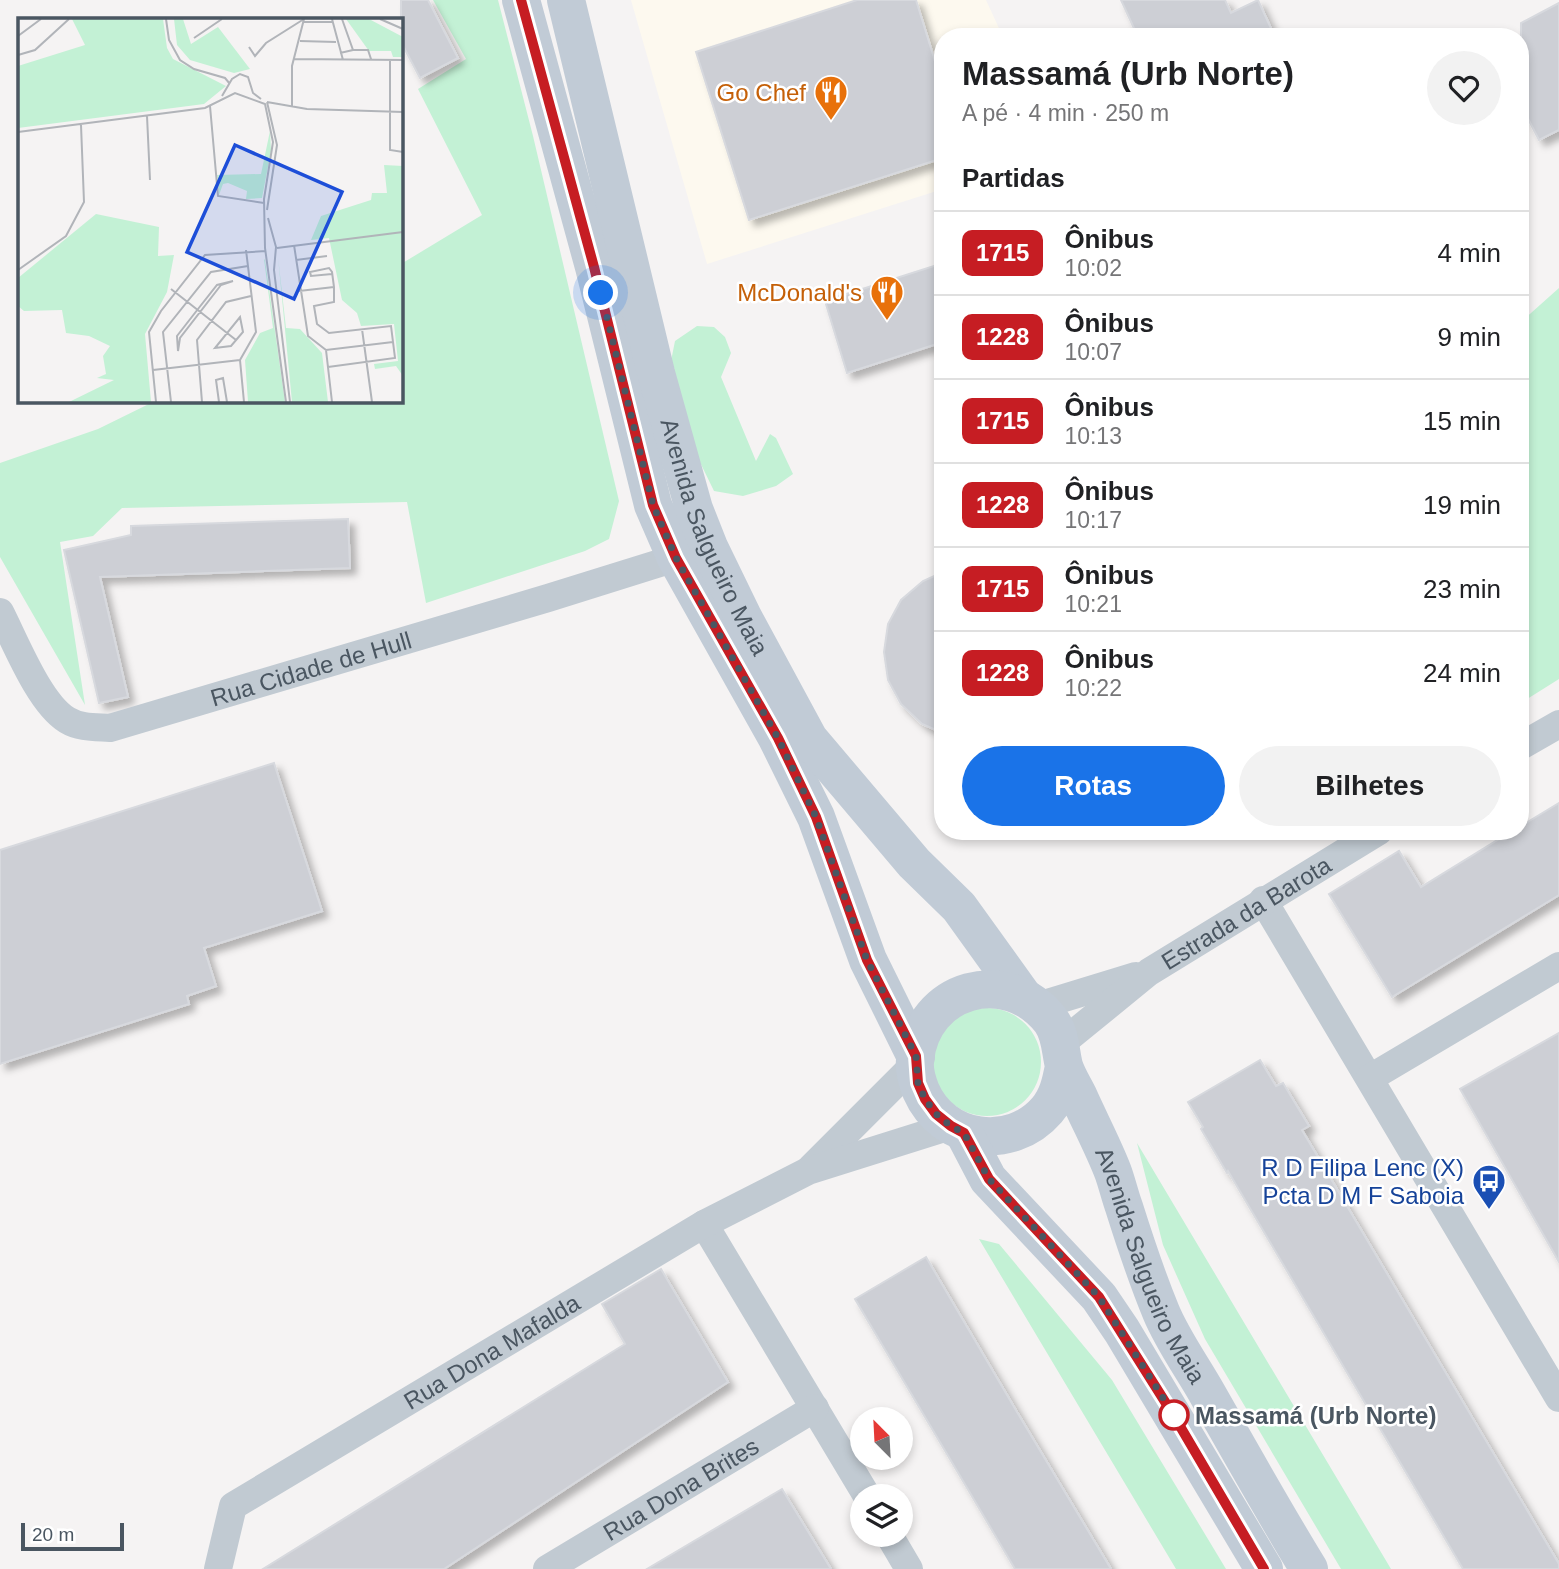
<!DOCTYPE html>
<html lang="pt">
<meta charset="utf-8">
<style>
:root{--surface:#fff;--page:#f2f2f2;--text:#202124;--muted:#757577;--line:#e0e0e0;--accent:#1a73e8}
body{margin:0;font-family:Arial,sans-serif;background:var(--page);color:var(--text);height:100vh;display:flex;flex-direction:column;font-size:26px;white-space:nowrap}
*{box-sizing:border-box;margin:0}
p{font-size:23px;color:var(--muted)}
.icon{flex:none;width:38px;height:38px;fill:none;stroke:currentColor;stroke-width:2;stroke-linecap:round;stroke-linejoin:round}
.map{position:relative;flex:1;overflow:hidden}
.panel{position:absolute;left:934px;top:28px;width:595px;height:812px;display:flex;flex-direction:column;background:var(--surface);border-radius:28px;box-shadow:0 4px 10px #0003}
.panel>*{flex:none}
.badge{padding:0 14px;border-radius:10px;font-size:24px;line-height:46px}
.needle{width:46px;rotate:336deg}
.controls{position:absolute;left:850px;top:1407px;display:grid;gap:14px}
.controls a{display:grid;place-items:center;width:63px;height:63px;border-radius:50%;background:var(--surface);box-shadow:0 4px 10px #0003;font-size:35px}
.scale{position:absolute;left:21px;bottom:18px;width:103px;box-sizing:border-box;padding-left:7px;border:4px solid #4a5661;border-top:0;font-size:19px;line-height:24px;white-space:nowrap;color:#4a5661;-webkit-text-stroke:5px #fff;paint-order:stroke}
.you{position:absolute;width:35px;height:35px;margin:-18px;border:5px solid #fff;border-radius:50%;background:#1a73e8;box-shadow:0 0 0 10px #1a73e833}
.map>.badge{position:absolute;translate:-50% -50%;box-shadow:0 0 0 4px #fff}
h2{padding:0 28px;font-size:26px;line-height:63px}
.round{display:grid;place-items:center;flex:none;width:74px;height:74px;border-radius:37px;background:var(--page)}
.overview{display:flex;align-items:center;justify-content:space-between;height:119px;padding:0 28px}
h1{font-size:33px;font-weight:600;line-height:52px}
.action{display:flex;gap:14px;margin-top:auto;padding:14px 28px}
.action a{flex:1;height:80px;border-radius:42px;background:var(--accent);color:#fff;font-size:28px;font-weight:600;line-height:80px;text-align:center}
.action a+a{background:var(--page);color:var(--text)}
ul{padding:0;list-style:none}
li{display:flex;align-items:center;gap:21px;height:84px;padding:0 28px;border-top:2px solid var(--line)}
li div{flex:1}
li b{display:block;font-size:26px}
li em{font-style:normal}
li .badge{min-width:77px;font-weight:700;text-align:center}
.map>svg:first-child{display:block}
</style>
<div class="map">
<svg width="1559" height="1569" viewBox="0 0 1559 1569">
<defs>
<filter id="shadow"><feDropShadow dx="6" dy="6" stdDeviation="3.5" flood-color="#0004"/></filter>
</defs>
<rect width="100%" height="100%" fill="#f5f3f3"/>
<path fill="#fdf9ef" d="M631 0H986L1003 37H943V189L707 264Z"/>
<path fill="#c3f1d5" d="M433 0H498L533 136 619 501 609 539 585 551 426 603 407 502 122 508 93 536 60 542 85 705 0 557V463L98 429 155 401H401V264L482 215 418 89 466 59Z
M1559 288V679L1521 703V322Z
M697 326 714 327 725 337 731 353 721 377 756 461 770 434 776 438 793 474 776 486 743 496 714 491 695 452 669 371 675 341Z
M933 1062a54 54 0 1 1 108 0a54 54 0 1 1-108 0Z
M1137 1143 1391 1569H1341L1205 1339 1163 1245Z
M979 1239 999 1244 1112 1380 1226 1569H1176Z"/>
<path fill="#cdcfd5" stroke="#d7d9de" stroke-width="2" filter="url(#shadow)" d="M401 0H428L458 58 420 78 401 42Z
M857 0H916L943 87V158L749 220 696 52Z
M1121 0H1225L1231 13 1258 0 1275 37H1138Z
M1559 3V130L1539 140 1521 105V23Z
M943 263V342L847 373 825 301Z
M348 519 350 568 100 577 128 697 99 703 64 550 131 535V526Z
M943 572V733L922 724 901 704 888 680 884 652 888 624 901 600 923 581Z
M274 763 322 911 204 948 216 986 187 996 189 1004 0 1064V850Z
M1559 803V895L1392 997 1329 894 1399 851 1421 887 1512 831H1521V826Z
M1559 1033V1262L1460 1089Z
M1260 1060 1276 1086 1283 1083 1309 1126 1302 1130 1559 1564V1569H1463L1228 1171 1227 1173 1201 1129 1203 1127 1188 1102Z
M926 1257 1017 1412 1111 1569H1015L947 1454 855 1299Z
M661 1269 728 1382 444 1569H263L625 1344 602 1304Z
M782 1489 831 1569H647Z"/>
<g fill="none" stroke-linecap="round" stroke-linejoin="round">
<g stroke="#c1cad2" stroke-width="28">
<path id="s1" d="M0 612C15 641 39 703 67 720 80 728 95 727 110 728L548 598 676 558"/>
<path d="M1521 746 1559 724"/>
<path d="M1263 900 1559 1398"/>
<path d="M1038 1006 1136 976"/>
<path id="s2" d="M1062 1043 1149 972 1379 831"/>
<path d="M1370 1078 1559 966"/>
<path d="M811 1168 915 1064"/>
<path d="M704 1224 867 1496"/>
<path d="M889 1535 909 1569"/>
<path id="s3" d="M218 1569 233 1506 704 1224 808 1171 951 1126"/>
<path id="s4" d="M547 1569 815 1408"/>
</g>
<g stroke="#c1cbd6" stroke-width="38">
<path d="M521 0 594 267 653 505 676 558 777 738 816 817 868 960 916 1057"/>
<path id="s5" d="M566 0 656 373 694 509 709 547 743 617 809 739 914 863 959 907 1023 996"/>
<path id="s6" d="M1064 1066C1061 1082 1058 1097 1047 1110 1011 1152 943 1142 921 1091 917 1081 914 1070 915 1060 922 988 1007 964 1051 1021 1061 1035 1060 1050 1064 1066 1067 1076 1073 1085 1078 1095 1089 1120 1103 1146 1113 1172 1117 1183 1120 1196 1124 1207 1135 1242 1147 1278 1161 1312 1173 1341 1193 1368 1208 1395 1241 1453 1274 1512 1309 1569"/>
<path d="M964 1133 988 1179 1099 1297 1122 1331 1264 1569"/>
</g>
</g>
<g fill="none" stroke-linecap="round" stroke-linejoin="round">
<defs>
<path id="line" d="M521 0 594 267 653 505 676 558 778 738 816 817 867 960 916 1056 918 1083 925 1099 936 1114 951 1126 964 1133 989 1179 1099 1297 1174 1416 1264 1569"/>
</defs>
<use href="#line" stroke="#fff" stroke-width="16"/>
<use href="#line" stroke="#c61d23" stroke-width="10"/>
<path stroke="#4a5661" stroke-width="7" stroke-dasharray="0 12.6" d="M601 293 653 505 676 558 778 738 816 817 867 960 916 1056 918 1083 925 1099 936 1114 951 1126 964 1133 989 1179 1099 1297 1174 1415"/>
</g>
<defs>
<symbol id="restaurant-pin" viewBox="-11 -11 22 30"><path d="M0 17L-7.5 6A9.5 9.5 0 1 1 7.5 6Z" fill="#e8710a" stroke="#fff"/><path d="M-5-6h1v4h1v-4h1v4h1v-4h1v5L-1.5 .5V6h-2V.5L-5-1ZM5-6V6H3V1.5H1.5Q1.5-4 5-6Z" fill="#fff"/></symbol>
<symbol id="bus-pin" viewBox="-11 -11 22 30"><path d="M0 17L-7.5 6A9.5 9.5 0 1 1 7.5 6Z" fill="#1a4fb4" stroke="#fff"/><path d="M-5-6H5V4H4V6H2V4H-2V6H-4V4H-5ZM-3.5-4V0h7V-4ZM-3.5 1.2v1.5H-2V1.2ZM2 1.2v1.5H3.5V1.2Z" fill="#fff"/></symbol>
</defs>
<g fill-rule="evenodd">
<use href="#restaurant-pin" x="812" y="73" width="38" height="52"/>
<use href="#restaurant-pin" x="868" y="273" width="38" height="52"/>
<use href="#bus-pin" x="1470" y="1162" width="38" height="52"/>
</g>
<circle fill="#fff" stroke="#c61d23" stroke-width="3.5" cx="1174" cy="1415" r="14"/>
<g text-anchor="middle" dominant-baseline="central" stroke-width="5" stroke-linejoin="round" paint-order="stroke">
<g font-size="24" fill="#c56008" stroke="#fff" text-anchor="end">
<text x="806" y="92">Go Chef</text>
<text x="862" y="292">McDonald's</text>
</g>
<g font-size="24" fill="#4a5661" stroke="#fff">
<text stroke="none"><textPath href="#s5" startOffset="558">Avenida Salgueiro Maia</textPath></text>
<text stroke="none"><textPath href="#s1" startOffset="382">Rua Cidade de Hull</textPath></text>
<text stroke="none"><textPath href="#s2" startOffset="226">Estrada da Barota</textPath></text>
<text stroke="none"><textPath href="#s6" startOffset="681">Avenida Salgueiro Maia</textPath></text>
<text stroke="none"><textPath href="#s3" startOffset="366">Rua Dona Mafalda</textPath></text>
<text stroke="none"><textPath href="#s4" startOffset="156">Rua Dona Brites</textPath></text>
</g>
<g font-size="24" fill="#164399" stroke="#fff" text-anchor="end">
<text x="1464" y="1167">R D Filipa Lenc (X)<tspan x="1464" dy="28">Pcta D M F Saboia</tspan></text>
</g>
<g font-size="24" font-weight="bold" fill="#4a5661" stroke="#fff" text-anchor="start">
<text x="1195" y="1415">Massamá (Urb Norte)</text>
</g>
</g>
<g transform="translate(18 18)">
<rect width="385" height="385" fill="#f5f3f3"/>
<path d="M54 1H145L149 30 155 41 208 68 186 86 0 110V48L67 27ZM156 1H165L173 26 200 9 232 51 216 55 172 42 159 27ZM328 1H351L385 19V39H375L373 33H351ZM252 113 253 133 244 180 228 181 229 173 210 165 205 166 201 177 199 157 243 156ZM366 147 385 148V358L378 348 357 351 356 346 380 343 376 306 343 308 339 295 324 282 311 220 293 222 303 198 353 182 354 175H369ZM78 196 141 209 140 238 156 237 149 274 127 316 133 384H51L96 362 79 360 88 356 85 338 92 328 71 318 48 315 44 292 6 293 0 288V260ZM260 239 268 310 282 311 304 335 310 384H274ZM246 241 247 242 267 384H230L227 342 242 315 255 310Z" fill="#c3f1d5"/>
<path fill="none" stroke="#b1b4b9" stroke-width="2" d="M148 1 151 22 162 42 176 51 207 60 212 66M314 1 325 42M362 1 385 11M285 4H314M0 18 23 1M176 20 204 1M282 23 318 24M231 29 237 38 248 25 286 1M335 32H350L353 41M322 35 335 32 324 1M0 37 17 32 51 1M276 41 385 42M372 42V132L385 134M204 78 214 61 222 56 230 59 235 75 243 81M249 84 259 127 249 192M249 84 289 91 385 94M192 88 200 178 246 185M274 89V48L286 1M129 98 132 162M0 114 187 90 217 75 247 86 255 124 246 181 247 230 268 384M250 200 258 229 256 252 272 384M276 227 290 318 308 332 375 324M259 230 385 214M278 242 309 238M0 252 48 218 66 184 63 107M215 263 203 267 162 320 160 333 159 318 180 291 199 267ZM153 271 218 322M281 273 316 269M222 299 225 314 213 328 197 330ZM344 311 354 384M308 332 314 384M310 349 377 340 373 308 311 315 299 306 296 288 316 284V269L314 254 311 250 292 254 293 258 314 256M135 352 222 342M138 384 131 314 143 293 187 237 248 233M153 384 145 314 193 254 230 248M184 384 179 322 208 284 233 278M201 384 198 362 205 360 209 384M226 384 222 342 238 314 228 232"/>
<path fill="#1d4ed8" fill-opacity="0.15" stroke="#1d4ed8" stroke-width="3.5" d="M217 127 324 174 276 281 169 234Z"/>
<rect width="385" height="385" fill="none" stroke="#4a5661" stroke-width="3.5"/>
</g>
</svg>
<div class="controls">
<a><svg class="needle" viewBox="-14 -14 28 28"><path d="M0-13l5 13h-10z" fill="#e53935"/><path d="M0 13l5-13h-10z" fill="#757577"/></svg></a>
<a><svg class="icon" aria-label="layers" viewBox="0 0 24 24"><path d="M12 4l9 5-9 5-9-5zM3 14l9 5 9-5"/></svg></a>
</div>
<div class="scale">20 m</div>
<div class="you" style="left:601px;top:293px"></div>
<section class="panel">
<div class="overview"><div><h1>Massamá (Urb Norte)</h1><p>A pé · 4 min · 250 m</p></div><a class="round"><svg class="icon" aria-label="heart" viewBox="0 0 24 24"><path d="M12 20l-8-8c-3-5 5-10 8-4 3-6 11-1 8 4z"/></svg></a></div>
<h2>Partidas</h2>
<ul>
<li><span class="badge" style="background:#c61d23;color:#fff">1715</span><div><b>Ônibus</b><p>10:02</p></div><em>4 min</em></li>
<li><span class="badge" style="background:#c61d23;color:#fff">1228</span><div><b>Ônibus</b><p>10:07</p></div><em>9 min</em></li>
<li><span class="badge" style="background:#c61d23;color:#fff">1715</span><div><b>Ônibus</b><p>10:13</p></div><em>15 min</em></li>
<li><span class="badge" style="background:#c61d23;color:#fff">1228</span><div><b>Ônibus</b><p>10:17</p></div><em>19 min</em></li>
<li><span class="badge" style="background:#c61d23;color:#fff">1715</span><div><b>Ônibus</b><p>10:21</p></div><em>23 min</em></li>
<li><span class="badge" style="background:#c61d23;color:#fff">1228</span><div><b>Ônibus</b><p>10:22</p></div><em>24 min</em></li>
</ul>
<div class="action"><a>Rotas</a><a>Bilhetes</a></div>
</section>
</div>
